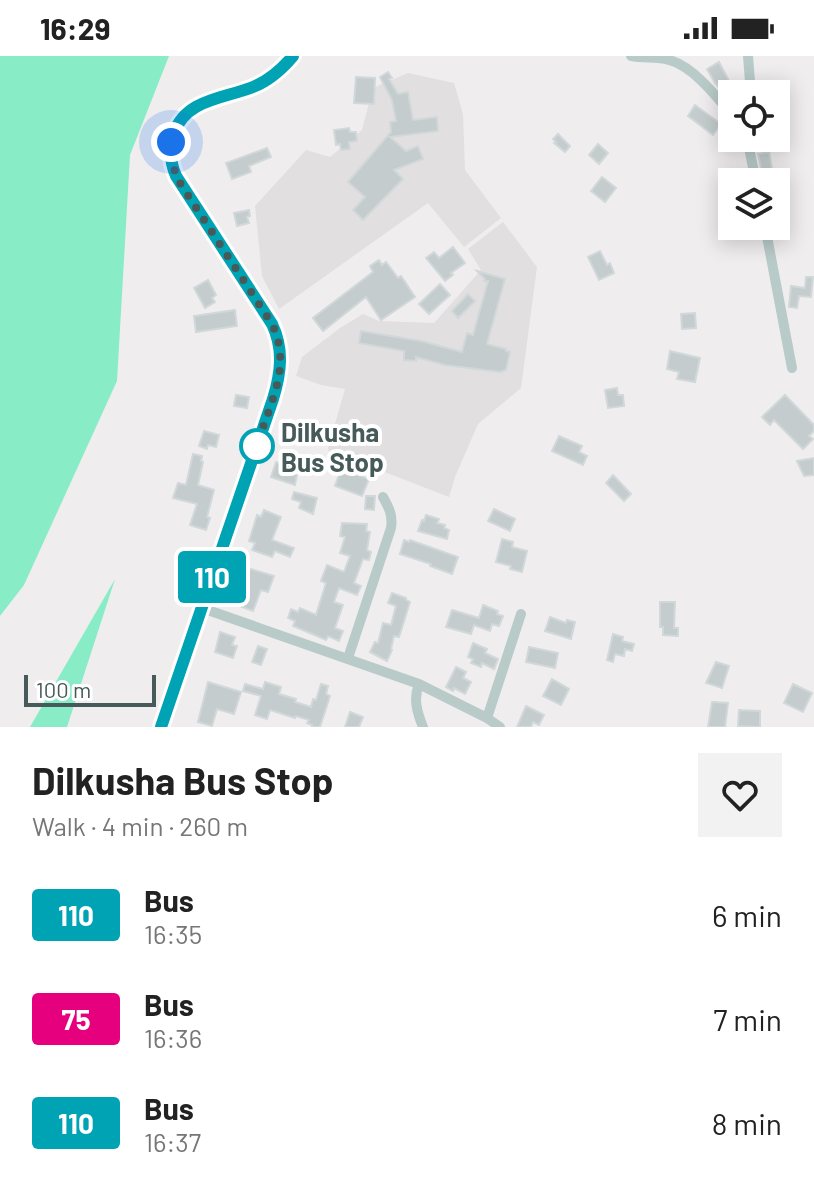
<!DOCTYPE html>
<meta charset="utf-8">
<style>
:root{--surface:#fff;--page:#f2f2f2;--text:#222;--muted:#767676}
body{margin:0;font-family:Barlow,sans-serif;background:var(--page);color:var(--text);height:100vh;display:flex;flex-direction:column;font-size:30px;white-space:nowrap}
*{box-sizing:border-box;margin:0}
p{font-size:26px;color:var(--muted)}
.icon{flex:none;width:44px;height:44px;fill:none;stroke:currentColor;stroke-width:2;stroke-linecap:round;stroke-linejoin:round}
.map{position:relative;height:671px;overflow:hidden}
.drawer{display:flex;flex-direction:column;background:var(--surface);flex:1}
.drawer>*{flex:none}
.badge{padding:0 16px;border-radius:6px;font-size:28px;line-height:52px}
.buttons{position:absolute;left:718px;top:24px;display:grid;gap:16px}
.buttons a{display:grid;place-items:center;width:72px;height:72px;border-radius:0px;background:var(--surface);box-shadow:0 4px 20px #0003;font-size:40px}
.scale{position:absolute;left:24px;bottom:20px;width:132px;box-sizing:border-box;padding-left:8px;border:4px solid #465b59;border-top:0;font-size:22px;line-height:28px;white-space:nowrap;color:#465b59;-webkit-text-stroke:6px #fff;paint-order:stroke}
.you{position:absolute;width:40px;height:40px;margin:-20px;border:6px solid #fff;border-radius:50%;background:#1a73e8;box-shadow:0 0 0 12px #1a73e833}
.map>.badge{position:absolute;translate:-50% -50%;box-shadow:0 0 0 4px #fff}
.round{display:grid;place-items:center;flex:none;width:84px;height:84px;border-radius:0px;background:var(--page)}
.head{display:flex;align-items:center;justify-content:space-between;height:136px;padding:0 32px}
h1{font-size:38px;font-weight:700;line-height:60px}
ul{padding:0;list-style:none}
li{display:flex;align-items:center;gap:24px;height:104px;padding:0 32px}
li div{flex:1}
li b{display:block;font-size:30px}
li em{font-style:normal}
li .badge{min-width:88px;font-weight:700;text-align:center}
.status{display:flex;justify-content:space-between;align-items:center;height:56px;padding:0 40px;background:var(--surface);direction:ltr}
.status svg{height:22px;fill:currentColor}
.map>svg:first-child{display:block}
</style>
<div class="status"><b>16:29</b><svg viewBox="0 0 49 12"><path d="M0 12V9h3v3zM5 12V6h3v6zM10 12V3h3v9zM15 12V0h3v12zM26 1h20v11H26zM47 4h2v5h-2z"/></svg></div>
<div class="map">
<svg width="814" height="671" viewBox="0 0 814 671">
<rect width="100%" height="100%" fill="#f0edef"/>
<path fill="#e1dfe0" d="M408 17 454 27 463 58 465 114 501 162 464 191 428 147 279 253 262 220 255 150 306 94 330 101 362 74 373 32Z
M503 166 537 211 521 332 478 368 455 421 449 441 382 415 330 400 328 392 345 333 321 329 296 320 302 301 340 272 363 258 379 265 434 267 481 214 468 193Z"/>
<path fill="#88ecc7" d="M0 0H169L130 99 117 325 24 529 0 560Z
M115 523 67 671H30Z"/>
<path fill="#c4cccd" stroke="#d1d8d9" stroke-width="2" d="M719 6 736 38H732V43L730 44 715 27 707 13Z
M388 16 392 22 389 23 398 38 408 36 413 64 437 61 438 75 390 81 406 95 418 90 423 103 394 114 403 123 363 164 353 154 365 141 348 126 391 76 390 66 396 65 392 44 380 21Z
M356 21 375 22 374 48 354 47Z
M695 49 721 68 713 79 688 60Z
M349 72 350 76H356L357 85 349 86 350 93 341 94 340 88 336 89 334 74Z
M558 78 570 90 565 96 554 87 556 86 553 83Z
M598 88 608 97 599 108 589 99Z
M267 92 271 101 249 110 251 116 232 123 226 107Z
M769 96 773 119 763 121 758 98Z
M745 113 748 126H738L735 116Z
M602 121 616 132 605 146 591 135Z
M249 154 250 160 247 161 249 167 237 170 234 157Z
M453 191 465 207 451 217 453 219 445 225 426 202 434 196 439 202Z
M600 195 607 209 610 207 614 217 599 224 588 201Z
M379 204 382 209 386 206 398 222 401 220 415 241 381 264 366 241 323 275 313 262 373 216 370 210Z
M477 215 505 223 487 288 506 293V295L510 296 506 314 500 316 445 309 416 301V305L404 304V295L359 287 361 275 421 285 462 296 467 277 473 279 488 225H484L485 223Z
M806 221H813L811 241 799 240 797 252 789 251 791 230 805 232Z
M208 224 216 239 212 242 215 246 205 252 194 232Z
M440 228 450 239 429 258 419 248Z
M468 238 475 245 458 262 452 255Z
M235 254 237 270 196 276 194 260Z
M695 257 696 272 682 273 681 258Z
M670 295 700 302 695 326 677 323 679 316 667 313Z
M617 332 618 339H623L624 350 608 352 605 334Z
M236 339 249 341 247 352 234 350Z
M785 339 814 369V375L809 380 813 383 803 393 774 364 770 369 762 361Z
M204 375 219 379 216 391 208 389 207 393 199 390Z
M559 380 582 390 579 396 587 400 583 409 552 395Z
M193 398 202 400 201 405 203 406 198 429 214 434 207 461 210 462 206 474 190 469 197 448 173 442 178 427 186 429Z
M814 402V419L804 420 797 405Z
M290 404 299 407 295 429 271 421 276 406 288 410Z
M341 413 369 423 362 440 335 430Z
M613 419 631 438 624 445 606 427Z
M294 436 317 442 313 458 299 452 301 446 292 443Z
M366 440H375L374 454 365 453Z
M494 453 515 463 510 475 488 465Z
M264 454 281 461 272 484 294 492 290 501 275 495 272 501 252 494 255 487 249 485 254 469 257 459 261 461Z
M426 459 439 463 437 467 445 469 444 472 449 474 447 483 418 475 422 464 424 465Z
M342 467 367 468 366 475 370 476 367 494 371 496 369 504 363 503 354 527 361 530 357 539 339 532 334 546 343 549 335 572 343 575 339 585 328 580 326 584 293 570 295 565 288 562 291 553 298 556 300 552 316 559 326 527 321 525 327 509 344 516 350 500 340 497 345 481 340 480Z
M502 483 513 486 512 491 527 495 522 516 510 513 511 510 496 506Z
M404 484 409 486 410 484 458 501 452 518 430 510 431 508 400 498Z
M241 510 274 520 268 536 261 534 253 555 228 546Z
M392 537 406 542V544L410 546 399 581 394 580 391 593 392 594 387 605 370 596 375 586 378 587 383 567 391 569 396 550 388 547Z
M660 546H675L674 572H678V580L663 579V571H660Z
M483 549 498 555 497 558 503 560 499 570 492 568 490 575 474 569 471 578 446 571 452 554 479 562Z
M550 561 566 567 567 564 575 566 571 583 545 575Z
M220 576 235 581 232 589 237 590 233 602 215 596Z
M613 578 623 581 622 585 634 588 632 595 625 593 624 600 615 598 613 606 607 604Z
M473 587 487 593 485 597 498 603 494 613 482 607 481 611 471 607 473 603 468 601Z
M258 590 267 593 261 609 252 606Z
M529 591 558 597 555 612 526 606Z
M716 606 729 610 722 632 706 627Z
M456 611 466 616 463 622 471 626 465 638 454 632 453 635 446 631Z
M552 623 569 633 561 649 543 640Z
M208 626 241 636 234 658 217 653 212 670 198 666Z
M265 626 281 631 279 638 296 643 295 646 311 651 313 643 316 644 321 628 328 630 326 638 330 640 320 671H312V669L307 667 309 664 296 660 295 662 270 654 267 663 255 659 261 640 243 635 245 628 263 633Z
M793 628 812 637 803 656 784 647Z
M712 646 728 647 725 671H708Z
M526 650 544 659 539 669 533 666 531 671H517Z
M739 654 760 655V671L738 670Z
M350 656 363 661 359 671H345Z"/>
<g fill="none" stroke-linecap="round" stroke-linejoin="round">
<path stroke="#b9cbc9" stroke-width="10" d="M631 0C643 3 657 0 669 4 693 10 717 41 732 59
M748 0 751 38
M747 82 756 126
M765 170 792 312
M202 552 419 628 487 662 500 671
M348 602 391 472C393 459 389 452 383 441
M419 628C413 643 417 656 423 671
M487 662 521 558"/>
<path stroke="#adcdca" stroke-width="12" d="M161 671 273 343C281 317 284 293 272 268L176 120C170 106 169 92 174 77 186 43 223 43 252 31 268 25 283 13 293 0"/>
</g>
<g fill="none" stroke-linecap="round" stroke-linejoin="round">
<defs>
<path id="line" d="M161 671 273 343C281 317 284 293 272 268L176 120C170 106 169 92 174 77 186 43 223 43 253 31 268 25 282 13 293 0"/>
</defs>
<use href="#line" stroke="#fff" stroke-width="18"/>
<use href="#line" stroke="#00a3b4" stroke-width="12"/>
<path stroke="#465b59" stroke-width="8" stroke-dasharray="0 14.4" d="M171 86C170 101 173 113 180 127L272 268C293 312 269 347 257 390"/>
</g>
<circle fill="#fff" stroke="#00a3b4" stroke-width="4" cx="257" cy="390" r="16"/>
<g text-anchor="middle" dominant-baseline="central" stroke-width="8" stroke-linejoin="round" paint-order="stroke">
<g font-size="26" font-weight="bold" fill="#465b59" stroke="#fff" text-anchor="start">
<text x="281" y="375">Dilkusha<tspan x="281" dy="30">Bus Stop</tspan></text>
</g>
</g>
</svg>
<div class="buttons">
<a><svg class="icon" aria-label="locate" viewBox="0 0 24 24"><circle cx="12" cy="12" r="6"/><path d="M12 2v4M12 18v4M2 12h4M18 12h4"/></svg></a>
<a><svg class="icon" aria-label="layers" viewBox="0 0 24 24"><path d="M12 4l9 5-9 5-9-5zM3 14l9 5 9-5"/></svg></a>
</div>
<div class="scale">100 m</div>
<div class="you" style="left:171px;top:86px"></div>
<b class="badge" style="left:212px;top:521px;background:#00a3b4;color:#fff">110</b>
</div>
<section class="drawer">
<div class="head"><div><h1>Dilkusha Bus Stop</h1><p>Walk · 4 min · 260 m</p></div><a class="round"><svg class="icon" aria-label="heart" viewBox="0 0 24 24"><path d="M12 20l-8-8c-3-5 5-10 8-4 3-6 11-1 8 4z"/></svg></a></div>
<ul>
<li><span class="badge" style="background:#00a3b4;color:#fff">110</span><div><b>Bus</b><p>16:35</p></div><em>6 min</em></li>
<li><span class="badge" style="background:#e6007e;color:#fff">75</span><div><b>Bus</b><p>16:36</p></div><em>7 min</em></li>
<li><span class="badge" style="background:#00a3b4;color:#fff">110</span><div><b>Bus</b><p>16:37</p></div><em>8 min</em></li>
</ul>
</section>
